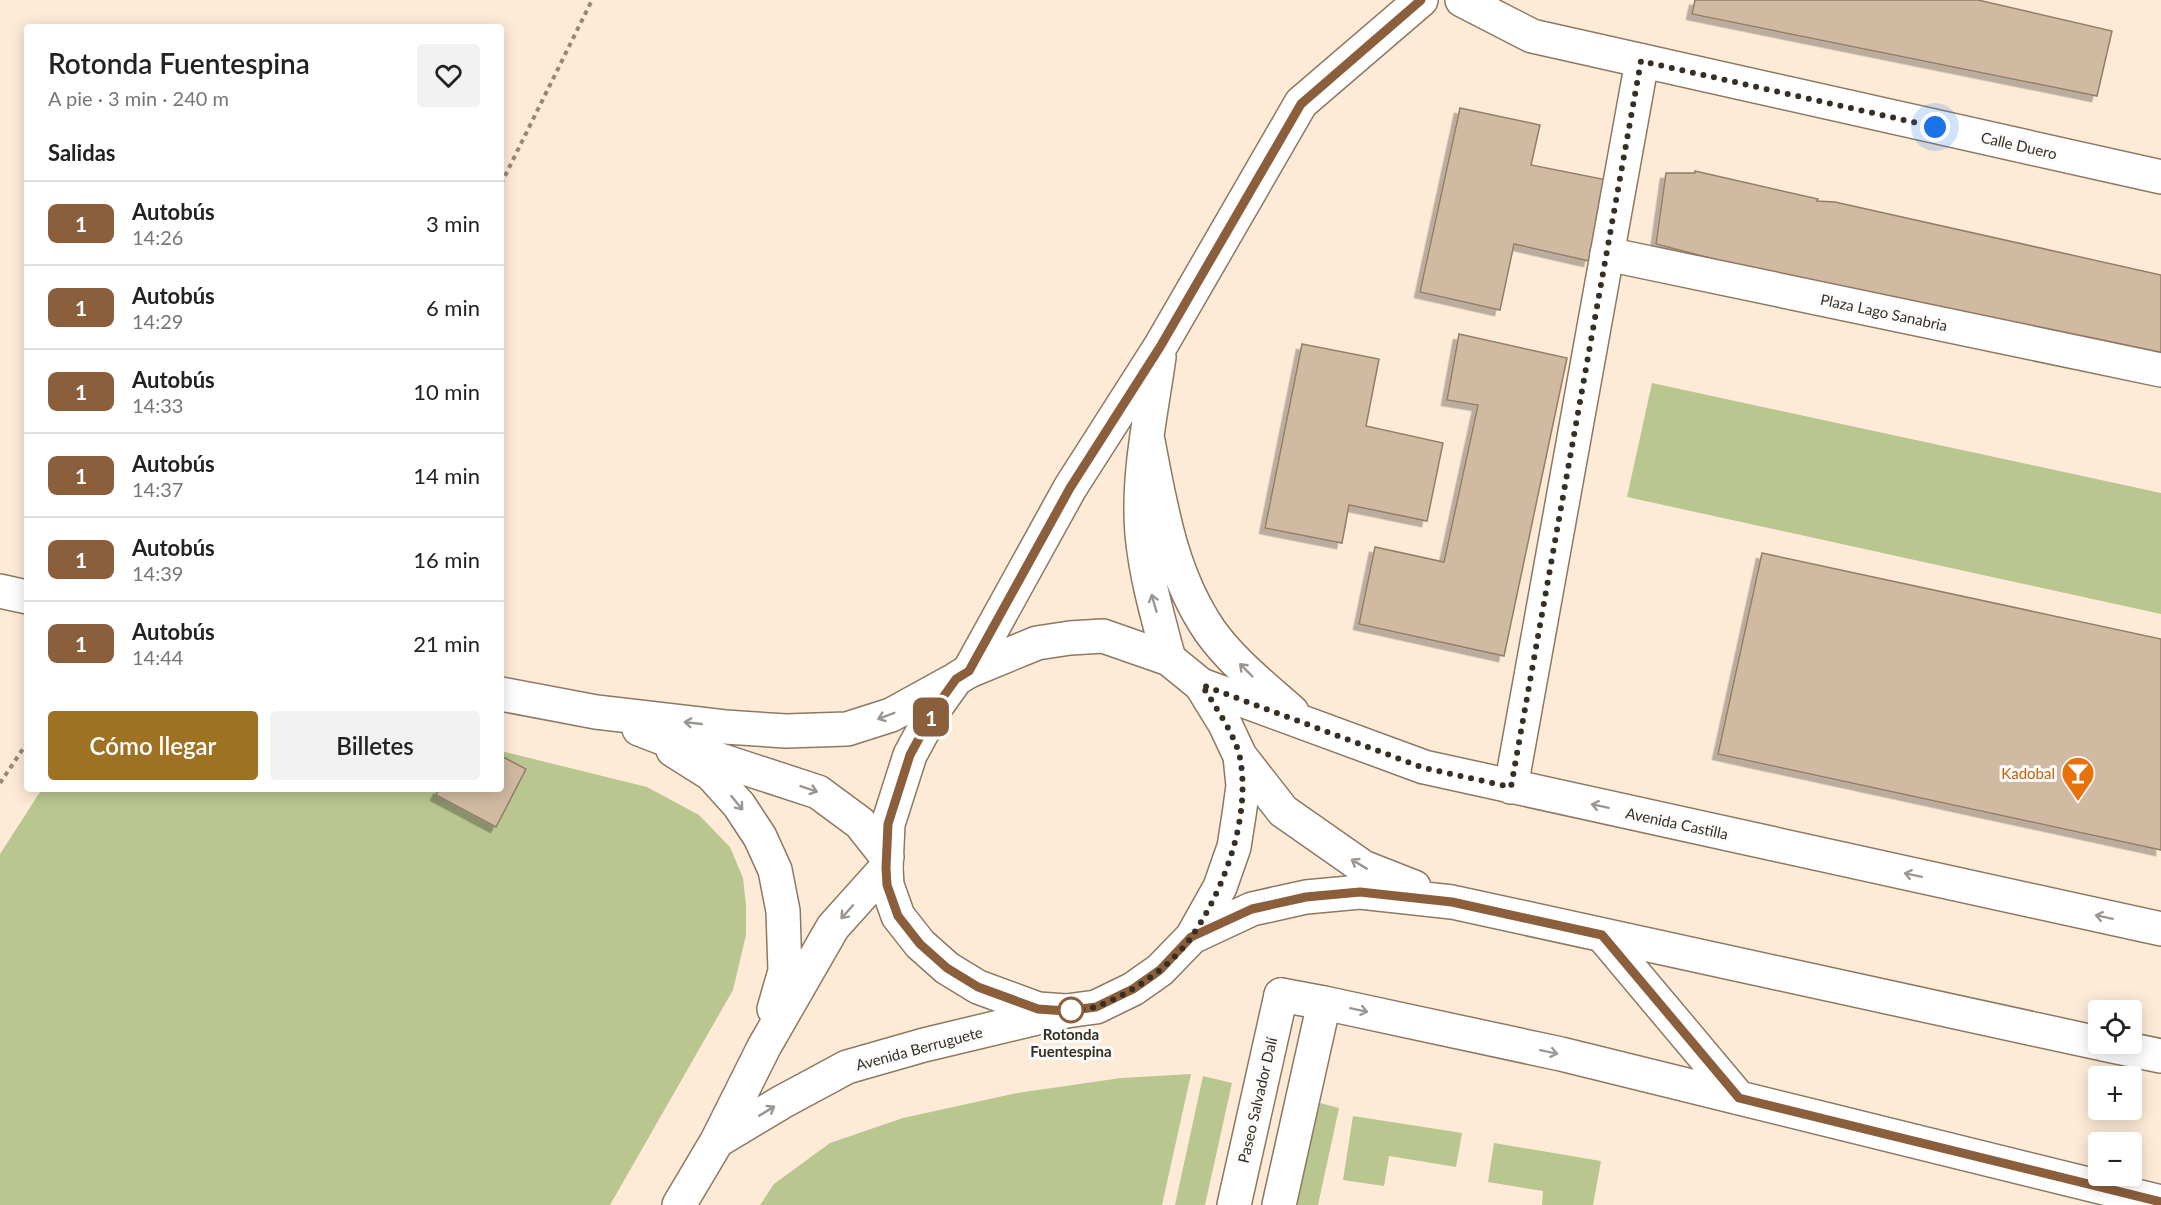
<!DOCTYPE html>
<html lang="es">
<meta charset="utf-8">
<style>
:root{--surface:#fff;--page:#f2f2f2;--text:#222;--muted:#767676;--line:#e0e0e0;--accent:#9e7222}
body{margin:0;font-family:Lato,sans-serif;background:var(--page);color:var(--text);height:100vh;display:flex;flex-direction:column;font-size:22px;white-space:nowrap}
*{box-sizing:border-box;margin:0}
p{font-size:20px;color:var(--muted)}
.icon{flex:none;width:33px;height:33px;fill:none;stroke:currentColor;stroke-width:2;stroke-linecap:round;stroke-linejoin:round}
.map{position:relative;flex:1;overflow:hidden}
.drawer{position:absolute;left:24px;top:24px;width:480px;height:768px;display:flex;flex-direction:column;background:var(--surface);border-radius:6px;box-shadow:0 3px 15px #0003}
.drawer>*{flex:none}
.badge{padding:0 12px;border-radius:9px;font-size:21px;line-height:39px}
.controls{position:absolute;left:2088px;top:1000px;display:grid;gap:12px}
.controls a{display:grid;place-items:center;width:54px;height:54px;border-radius:6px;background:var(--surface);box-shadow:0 3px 15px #0003;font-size:30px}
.you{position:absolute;width:30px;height:30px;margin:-15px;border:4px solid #fff;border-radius:50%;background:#1a73e8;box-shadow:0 0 0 9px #1a73e833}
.map>.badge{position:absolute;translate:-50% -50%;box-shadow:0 0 0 3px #fff}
h2{padding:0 24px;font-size:22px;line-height:54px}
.round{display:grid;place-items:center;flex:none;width:63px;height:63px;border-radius:6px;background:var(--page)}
.summary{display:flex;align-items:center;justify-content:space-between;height:102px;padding:0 24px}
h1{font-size:28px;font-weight:600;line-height:45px}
.cta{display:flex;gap:12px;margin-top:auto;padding:12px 24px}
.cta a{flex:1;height:69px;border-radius:6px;background:var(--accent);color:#fff;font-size:24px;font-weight:600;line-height:69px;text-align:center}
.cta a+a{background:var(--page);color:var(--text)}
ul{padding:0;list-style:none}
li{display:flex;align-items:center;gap:18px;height:84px;padding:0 24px;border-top:2px solid var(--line)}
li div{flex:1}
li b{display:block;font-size:22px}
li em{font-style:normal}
li .badge{min-width:66px;font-weight:700;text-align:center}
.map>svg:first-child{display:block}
</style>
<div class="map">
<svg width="2161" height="1205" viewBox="0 0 2161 1205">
<defs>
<filter id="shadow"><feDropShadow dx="-5.5" dy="5.5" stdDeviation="0" flood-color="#0004"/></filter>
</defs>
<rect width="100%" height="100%" fill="#feebd7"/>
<path fill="#b9c690" d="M1652 383 2161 493V614L1627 497Z
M501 751 647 787 699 815 730 847 743 878 746 905V935L733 990 610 1205H0V854L42 789H501Z
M1191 1074 1162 1205H760L774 1184 830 1143 903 1118 1017 1093 1121 1078Z
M1203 1076 1232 1083 1205 1205H1175Z
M1316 1102 1339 1108 1318 1205H1294Z
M1353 1116 1462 1133 1456 1167 1389 1156 1384 1186 1343 1180Z
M1494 1143 1601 1161 1593 1205H1542L1543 1191 1488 1182Z"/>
<path fill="#d1baa2" stroke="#937e68" stroke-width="1.5" filter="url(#shadow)" d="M1695 0H1978L2112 31 2097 96 1692 14Z
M1460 108 1540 125 1531 165 1607 180 1589 261 1514 244 1500 310 1420 292Z
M1695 171 1818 199 1817 201 1835 202 2161 275V353L2032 328 1741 266 1656 244 1666 173H1695Z
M1459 334 1567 358 1504 656 1359 624 1375 547 1444 562 1478 405 1447 400Z
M1302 344 1379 359 1366 426 1443 443 1427 521 1349 505 1342 543 1265 528Z
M1762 553 2161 639V850L1718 754Z
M501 756 526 769 496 827 436 795 439 789H501Z"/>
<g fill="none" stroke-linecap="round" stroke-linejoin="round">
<defs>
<path id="pedestrian" d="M1511 787 1642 61
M1234 1205 1281 995
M1279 1205 1324 1003"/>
<path id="minor" d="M1462 0 1532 36 2161 177
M1607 254 2161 370
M1159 357C1151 415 1137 475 1142 534 1146 577 1158 618 1169 659
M1148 441C1161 508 1171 574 1210 631 1231 661 1265 688 1292 712
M969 671 1070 488 1160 347 1301 103 1421 0
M1201 685 1424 767 2161 929
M673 750 711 774 739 805 760 837 775 870 783 911 785 971 774 1009
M1602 935 1739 1098
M1281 995 1324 1003 1561 1054 2161 1202
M717 1141 782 1102 847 1067 924 1045 1066 1011
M679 1205 717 1141 764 1047 833 927 886 868"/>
<path id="tertiary" d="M0 591 27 597
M1103 636 1169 659 1201 685 1225 724 1240 756 1243 786 1239 815 1234 847 1220 887 1192 937 1160 970 1133 989 1096 1007 1066 1011 1038 1009 978 987 947 968 920 944 898 916 887 885 886 868 888 824 910 755 936 707 956 679 969 671 1037 643 1070 638Z
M501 694 596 712 725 727 786 731 847 729 891 715 951 682
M639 729 717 759 818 792 860 823 887 857
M1240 756 1283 811 1363 867 1414 887
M1192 937 1252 909 1306 897 1360 892 1452 902 2098 1043
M2103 1044 2161 1056"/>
</defs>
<use href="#pedestrian" stroke="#8d7862" stroke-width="36"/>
<use href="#minor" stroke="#8d7862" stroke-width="36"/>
<use href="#tertiary" stroke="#8d7862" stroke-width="36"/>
<path stroke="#958779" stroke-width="4" stroke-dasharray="4.5 4.5" stroke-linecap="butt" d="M501 184 592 0
M0 783 27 743"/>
<use href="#pedestrian" stroke="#fff" stroke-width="33"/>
<use href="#minor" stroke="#fff" stroke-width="33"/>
<use href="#tertiary" stroke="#fff" stroke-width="33"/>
</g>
<defs><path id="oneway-shaft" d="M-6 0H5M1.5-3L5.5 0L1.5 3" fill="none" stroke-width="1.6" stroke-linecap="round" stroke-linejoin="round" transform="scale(1.5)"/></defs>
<g stroke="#9b9692">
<use href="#oneway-shaft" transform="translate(1154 603) rotate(-106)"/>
<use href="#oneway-shaft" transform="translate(1246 670) rotate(-135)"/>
<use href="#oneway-shaft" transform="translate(886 716) rotate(159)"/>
<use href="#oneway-shaft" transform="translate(693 723) rotate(-174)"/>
<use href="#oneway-shaft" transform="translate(809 789) rotate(19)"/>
<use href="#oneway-shaft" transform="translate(737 803) rotate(51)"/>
<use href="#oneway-shaft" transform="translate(1600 806) rotate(-168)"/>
<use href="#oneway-shaft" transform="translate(1359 864) rotate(-149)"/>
<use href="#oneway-shaft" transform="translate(1913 875) rotate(-168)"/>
<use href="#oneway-shaft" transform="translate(847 912) rotate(132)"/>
<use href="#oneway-shaft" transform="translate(2104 917) rotate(-168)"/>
<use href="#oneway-shaft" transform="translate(1359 1010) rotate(12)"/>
<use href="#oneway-shaft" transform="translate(1549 1052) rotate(12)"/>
<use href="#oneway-shaft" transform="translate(767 1111) rotate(-31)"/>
</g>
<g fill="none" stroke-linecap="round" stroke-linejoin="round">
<defs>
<path id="line" d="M1421 0 1301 104 1160 347 1070 488 969 671 956 679 936 707 910 755 888 824 886 868 887 885 898 916 920 944 947 968 978 987 1038 1009 1066 1011 1096 1007 1133 989 1160 970 1191 937 1252 909 1306 897 1360 892 1452 902 1602 935 1739 1098 2161 1202"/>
</defs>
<use href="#line" stroke="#fff" stroke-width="14"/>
<use href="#line" stroke="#8b5e3c" stroke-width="9"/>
<path stroke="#372e24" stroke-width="6" stroke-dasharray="0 10.8" d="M1071 1010 1066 1011C1076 1009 1088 1010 1098 1006 1132 993 1171 967 1192 936 1225 888 1251 816 1240 758 1236 736 1214 705 1202 685L1424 768 1511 787 1641 61 1935 127"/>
</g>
<defs>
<symbol id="bar-pin" viewBox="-11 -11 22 30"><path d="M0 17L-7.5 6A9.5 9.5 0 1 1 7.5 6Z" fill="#e8710a" stroke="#fbfbfb"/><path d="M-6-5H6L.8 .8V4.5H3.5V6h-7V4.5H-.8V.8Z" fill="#fff"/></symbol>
</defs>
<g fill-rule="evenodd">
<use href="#bar-pin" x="2059" y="754" width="38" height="52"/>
</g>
<circle fill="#fff" stroke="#8b5e3c" stroke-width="3" cx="1071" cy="1010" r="12"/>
<g text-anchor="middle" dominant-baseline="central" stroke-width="6" stroke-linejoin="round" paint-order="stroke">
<g font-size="15" fill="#372e24" stroke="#fbfbfb">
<text transform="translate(2019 145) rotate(13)">Calle Duero</text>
<text transform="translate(1884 312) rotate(12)">Plaza Lago Sanabria</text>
<text transform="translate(1677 823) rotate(12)">Avenida Castilla</text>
<text transform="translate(919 1048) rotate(-15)">Avenida Berruguete</text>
<text transform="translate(1257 1100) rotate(-77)">Paseo Salvador Dalí</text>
</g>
<g font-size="15" fill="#c56008" stroke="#fbfbfb" text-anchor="end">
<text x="2055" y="773">Kadobal</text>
</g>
<g font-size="15" font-weight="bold" fill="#372e24" stroke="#fbfbfb">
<text x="1071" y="1034">Rotonda<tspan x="1071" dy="17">Fuentespina</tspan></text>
</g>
</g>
</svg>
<div class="controls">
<a><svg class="icon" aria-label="locate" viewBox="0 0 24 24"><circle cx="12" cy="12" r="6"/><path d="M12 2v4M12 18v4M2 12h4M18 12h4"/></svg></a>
<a>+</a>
<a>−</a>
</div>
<div class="you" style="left:1935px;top:127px"></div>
<b class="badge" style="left:931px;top:717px;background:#8b5e3c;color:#fff">1</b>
<section class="drawer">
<div class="summary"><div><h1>Rotonda Fuentespina</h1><p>A pie · 3 min · 240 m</p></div><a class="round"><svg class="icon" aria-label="heart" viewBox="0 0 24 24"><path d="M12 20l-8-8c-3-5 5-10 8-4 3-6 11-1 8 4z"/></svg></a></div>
<h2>Salidas</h2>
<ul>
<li><span class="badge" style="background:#8b5e3c;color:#fff">1</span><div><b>Autobús</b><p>14:26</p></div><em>3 min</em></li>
<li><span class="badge" style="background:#8b5e3c;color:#fff">1</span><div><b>Autobús</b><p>14:29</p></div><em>6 min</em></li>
<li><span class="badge" style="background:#8b5e3c;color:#fff">1</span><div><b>Autobús</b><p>14:33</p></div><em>10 min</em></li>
<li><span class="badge" style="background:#8b5e3c;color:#fff">1</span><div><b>Autobús</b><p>14:37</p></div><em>14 min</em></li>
<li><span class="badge" style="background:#8b5e3c;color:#fff">1</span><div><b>Autobús</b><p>14:39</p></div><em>16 min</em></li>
<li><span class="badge" style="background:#8b5e3c;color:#fff">1</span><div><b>Autobús</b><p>14:44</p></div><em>21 min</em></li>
</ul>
<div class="cta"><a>Cómo llegar</a><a>Billetes</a></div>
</section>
</div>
